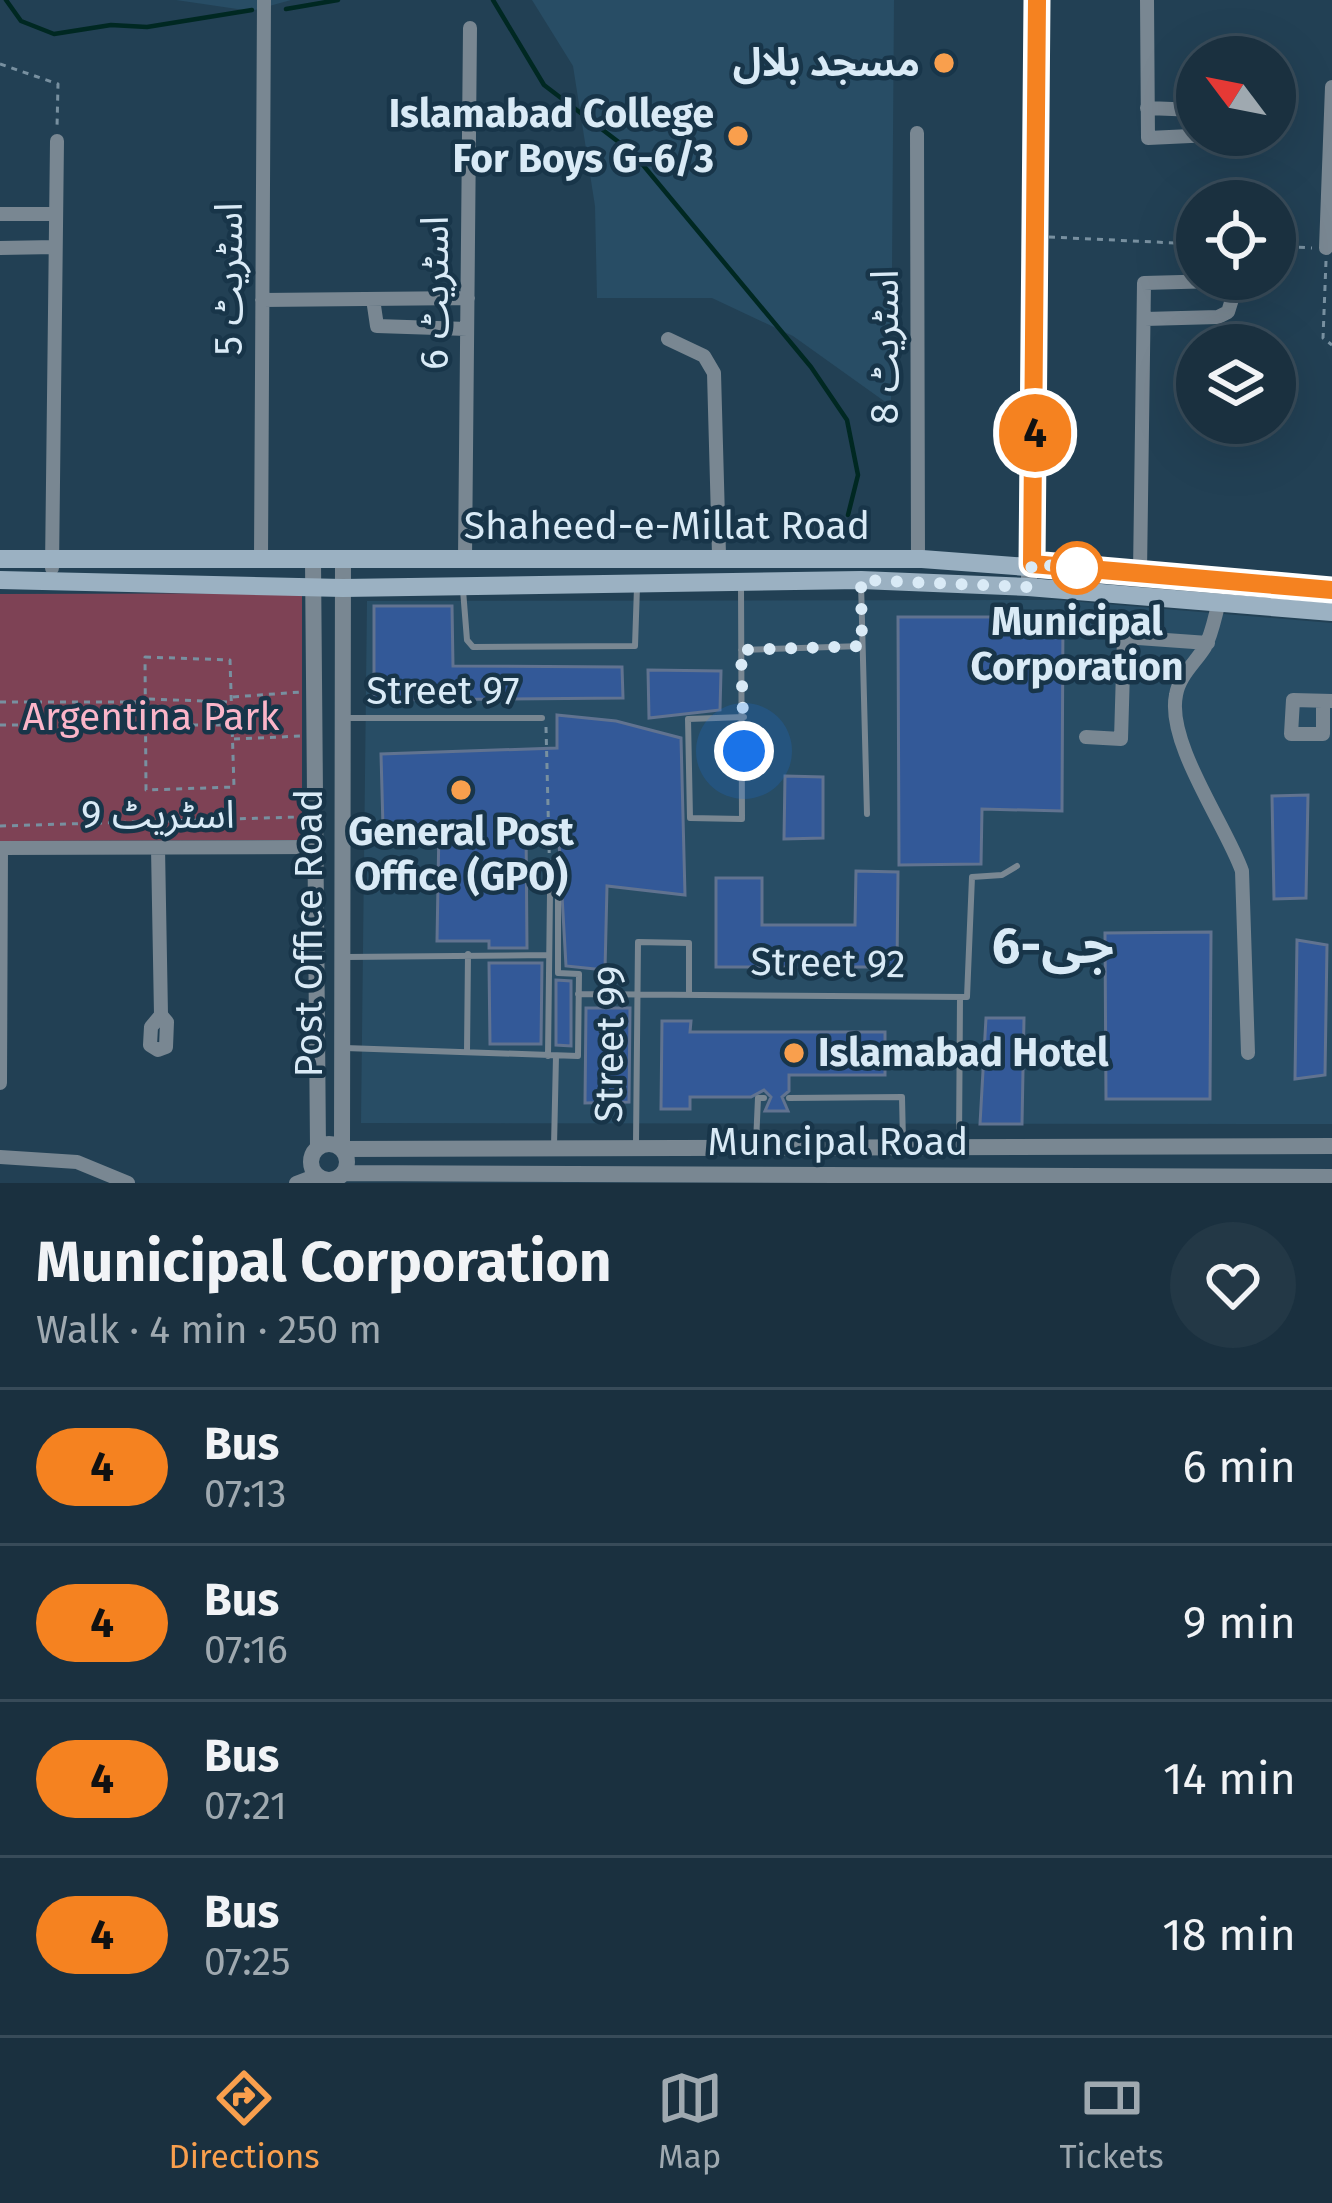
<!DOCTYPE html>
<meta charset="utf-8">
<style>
:root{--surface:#1a303f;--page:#233846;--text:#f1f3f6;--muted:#9fa9b0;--line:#384b59;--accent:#f99f4d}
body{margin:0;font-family:"Fira Sans","Noto Sans Arabic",sans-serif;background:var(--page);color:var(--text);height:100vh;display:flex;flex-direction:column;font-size:45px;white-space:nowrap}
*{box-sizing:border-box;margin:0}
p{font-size:39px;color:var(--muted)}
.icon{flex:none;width:66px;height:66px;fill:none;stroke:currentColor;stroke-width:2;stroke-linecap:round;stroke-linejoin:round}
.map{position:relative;height:1183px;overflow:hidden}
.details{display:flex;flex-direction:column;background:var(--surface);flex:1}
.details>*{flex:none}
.badge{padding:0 24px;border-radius:39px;font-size:42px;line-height:78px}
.needle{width:78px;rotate:302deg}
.fabs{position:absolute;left:1176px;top:36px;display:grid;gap:24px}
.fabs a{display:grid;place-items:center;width:120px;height:120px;border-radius:50%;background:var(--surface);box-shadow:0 12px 48px #0002,0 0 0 3px var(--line);font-size:60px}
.you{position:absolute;width:60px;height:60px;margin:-30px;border:9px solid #fff;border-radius:50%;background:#1a73e8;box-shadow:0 0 0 18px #1a73e833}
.map>.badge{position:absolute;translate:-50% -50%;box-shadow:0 0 0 6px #fff}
.round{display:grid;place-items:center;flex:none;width:126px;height:126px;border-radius:63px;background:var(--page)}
.headline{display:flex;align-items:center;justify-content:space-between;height:204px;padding:0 36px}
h1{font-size:57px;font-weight:700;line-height:90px}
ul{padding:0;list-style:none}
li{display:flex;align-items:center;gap:36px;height:156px;padding:0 36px;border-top:3px solid var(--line)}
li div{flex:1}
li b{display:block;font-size:45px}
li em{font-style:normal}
li .badge{min-width:132px;font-weight:700;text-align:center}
.tabs{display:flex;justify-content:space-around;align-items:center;height:168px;border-top:3px solid var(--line);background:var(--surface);font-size:33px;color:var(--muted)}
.tabs a{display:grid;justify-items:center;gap:6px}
.tabs .on{color:var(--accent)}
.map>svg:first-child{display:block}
</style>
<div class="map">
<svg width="1332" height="1183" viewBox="0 0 1332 1183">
<rect width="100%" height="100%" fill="#224054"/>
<path fill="#284d65" d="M176 0H291L251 11Z
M532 0H894L891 406 793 336 712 298H597L595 206 573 66Z
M1058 600 1332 623V1124L361 1123 367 601Z"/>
<path fill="#7e4255" d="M302 593V840L0 841V594Z"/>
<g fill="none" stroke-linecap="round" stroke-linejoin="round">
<path stroke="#002822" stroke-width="4.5" d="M6 0 21 21 54 34 111 25 147 27 252 10
M493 0 544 85 633 153 811 367 847 420 858 475 848 515
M286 9 338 0"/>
</g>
<path fill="#335998" stroke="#617390" stroke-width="3" d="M374 606H452L453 666 622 667 623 698 374 700Z
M898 617H1063L1062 811 982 809 981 864 899 865Z
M648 670 721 671 720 710 649 718Z
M557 715 616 721 681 738 685 895 607 886 605 970 566 966 558 825 526 826 527 948H489V941H437L439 827H383L381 754 557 748Z
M785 776 823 777V838L784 839Z
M1308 795 1306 898 1274 899 1272 796Z
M856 871 898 872 897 967H716V878H762V925H855Z
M1211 932 1210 1099H1106L1105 933Z
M1297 940 1327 945 1325 1075 1295 1079Z
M489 963H542L541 1044H490Z
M556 980 571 981V1046L556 1045Z
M586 1008H630L629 1102 585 1103Z
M986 1018H1024L1022 1124H980Z
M662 1021H691L690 1032H885V1075H789V1091L782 1097 788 1111H765L771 1097 764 1090 751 1097H690V1109H661Z"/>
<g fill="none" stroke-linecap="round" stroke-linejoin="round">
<path stroke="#7890a0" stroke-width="3" stroke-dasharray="6 6" stroke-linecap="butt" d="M0 64 58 84 57 128
M1049 237 1197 244
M1275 246 1312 248
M1326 261 1323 338 1332 345
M145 657 230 660 234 787 146 790Z
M233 697 301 692
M149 699 229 702
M0 702H144
M0 725H230
M546 727 550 885
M234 739 302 736
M0 826 298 817"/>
<path stroke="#798792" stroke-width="6" d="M861 583 867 814
M741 586 742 819 690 818 688 719 744 717
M463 590 467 640 473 647 635 646 637 587
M741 650 862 646
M347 718H542
M346 957 548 955
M578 994 967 997 972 877 1002 875 1017 866
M345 1048 578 1056 579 974 558 973V898
M467 1052 468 954
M548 1056 550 893
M789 1098 902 1097 903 1142
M636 1143 638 942 689 943V994
M756 1143 758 1098H764
M959 1144 960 998
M554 1146 556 1056"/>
<path stroke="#798792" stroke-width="14" d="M1147 0 1148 138 1212 135
M1147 108 1197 110
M917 133 918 560
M0 214H56
M0 248 55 247
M1326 248 1332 87
M373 299 377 326 467 329
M262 300 468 298
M668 339 704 356 714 373 719 555
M261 559 264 0
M465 559 470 28
M52 568 57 141
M1140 573 1144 283 1218 281 1233 296 1228 312 1218 317 1145 319
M1219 602C1215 616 1212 634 1205 647 1195 663 1179 676 1176 695 1166 743 1227 827 1242 871L1248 1053
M1323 701V734H1291L1293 700 1332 701
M1086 737 1121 739 1124 637 1208 643
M0 848 315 847
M158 848 161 1015 167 1022 166 1047 158 1050 150 1045 151 1027 161 1015
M0 1083 1 848
M0 1157 77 1162 128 1183
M296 1183 317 1175V1183"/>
<path stroke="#798792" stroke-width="16" d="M343 560 342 1149 1332 1146
M313 561 318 1148
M1029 581 1037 0
M311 1162a18 18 0 1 1 36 0a18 18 0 1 1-36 0Z
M343 1173 1332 1177"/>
<path stroke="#9bb1c2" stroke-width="18" d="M0 559H922L1332 590
M0 580 343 588 861 580 1028 587 1332 612"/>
</g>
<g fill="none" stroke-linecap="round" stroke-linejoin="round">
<defs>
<path id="line" d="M1037 0 1032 564 1332 590"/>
</defs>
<use href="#line" stroke="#fff" stroke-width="27"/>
<use href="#line" stroke="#f58220" stroke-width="18"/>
<path stroke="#d9eaf6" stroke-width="12" stroke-dasharray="0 21.6" d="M744 751 741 650 862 646 861 580 1028 587 1032 564 1077 568"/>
</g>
<g fill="#f99f4d" stroke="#183549" stroke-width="4.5">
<circle cx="944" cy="63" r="12"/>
<circle cx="738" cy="136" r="12"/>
<circle cx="461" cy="790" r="12"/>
<circle cx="794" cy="1053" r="12"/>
</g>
<circle fill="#fff" stroke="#f58220" stroke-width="6" cx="1077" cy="568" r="24"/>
<g text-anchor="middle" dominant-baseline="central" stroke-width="9" stroke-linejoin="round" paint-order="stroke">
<g font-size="39" font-weight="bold" fill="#d9eaf6" stroke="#183549" text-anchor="end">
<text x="920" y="63">مسجد بلال</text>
<text x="714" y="114">Islamabad College<tspan x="714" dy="45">For Boys G-6/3</tspan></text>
<text x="461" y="832" text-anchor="middle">General Post<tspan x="461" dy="45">Office (GPO)</tspan></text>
<text x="818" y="1053" text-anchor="start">Islamabad Hotel</text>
</g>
<g font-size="39" fill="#d9eaf6" stroke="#183549">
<text transform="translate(229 279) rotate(-90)">اسٹریٹ 5</text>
<text transform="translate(435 293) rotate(-90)">اسٹریٹ 6</text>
<text transform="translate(885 347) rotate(-90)">اسٹریٹ 8</text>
<text x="667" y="526">Shaheed-e-Millat Road</text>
<text x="443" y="691">Street 97</text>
<text x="158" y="815">اسٹریٹ 9</text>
<text transform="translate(309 933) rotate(-90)">Post Office Road</text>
<text transform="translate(828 963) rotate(1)">Street 92</text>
<text transform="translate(610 1044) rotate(-89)">Street 99</text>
<text x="838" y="1142">Muncipal Road</text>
</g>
<g font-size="39" font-weight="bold" fill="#d9eaf6" stroke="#183549">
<text x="1077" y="622">Municipal<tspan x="1077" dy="45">Corporation</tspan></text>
</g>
<g font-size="39" fill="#fbb5c9" stroke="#183549">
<text x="151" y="717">Argentina Park</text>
</g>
<g font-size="51" font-weight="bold" fill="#d9eaf6" stroke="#183549">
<text x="1053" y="946">جی-6</text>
</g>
</g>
</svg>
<div class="fabs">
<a><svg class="needle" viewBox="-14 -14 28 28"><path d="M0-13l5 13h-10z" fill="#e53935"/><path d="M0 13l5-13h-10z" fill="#9fa9b0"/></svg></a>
<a><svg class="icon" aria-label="locate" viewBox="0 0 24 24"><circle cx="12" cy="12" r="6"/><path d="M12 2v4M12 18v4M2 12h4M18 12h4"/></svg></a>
<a><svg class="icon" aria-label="layers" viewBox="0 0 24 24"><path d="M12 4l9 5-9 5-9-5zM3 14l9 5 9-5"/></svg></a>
</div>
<div class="you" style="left:744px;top:751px"></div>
<b class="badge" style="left:1035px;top:433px;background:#f58220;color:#111">4</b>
</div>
<section class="details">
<div class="headline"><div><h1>Municipal Corporation</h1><p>Walk · 4 min · 250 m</p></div><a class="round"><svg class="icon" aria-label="heart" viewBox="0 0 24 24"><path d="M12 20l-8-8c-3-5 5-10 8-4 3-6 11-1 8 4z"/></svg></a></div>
<ul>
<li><span class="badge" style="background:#f58220;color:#111">4</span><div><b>Bus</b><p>07:13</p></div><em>6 min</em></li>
<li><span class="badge" style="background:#f58220;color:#111">4</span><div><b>Bus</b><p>07:16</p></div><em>9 min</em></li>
<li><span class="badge" style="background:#f58220;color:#111">4</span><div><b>Bus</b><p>07:21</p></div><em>14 min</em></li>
<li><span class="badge" style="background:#f58220;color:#111">4</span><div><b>Bus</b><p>07:25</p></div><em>18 min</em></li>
</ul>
</section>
<nav class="tabs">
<a class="on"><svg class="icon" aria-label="directions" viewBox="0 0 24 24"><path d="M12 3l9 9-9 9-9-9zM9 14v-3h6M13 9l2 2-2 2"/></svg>Directions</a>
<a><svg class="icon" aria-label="map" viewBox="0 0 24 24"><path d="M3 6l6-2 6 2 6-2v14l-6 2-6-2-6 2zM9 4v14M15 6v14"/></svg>Map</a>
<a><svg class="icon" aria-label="tickets" viewBox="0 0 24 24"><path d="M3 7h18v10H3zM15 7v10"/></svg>Tickets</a>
</nav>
